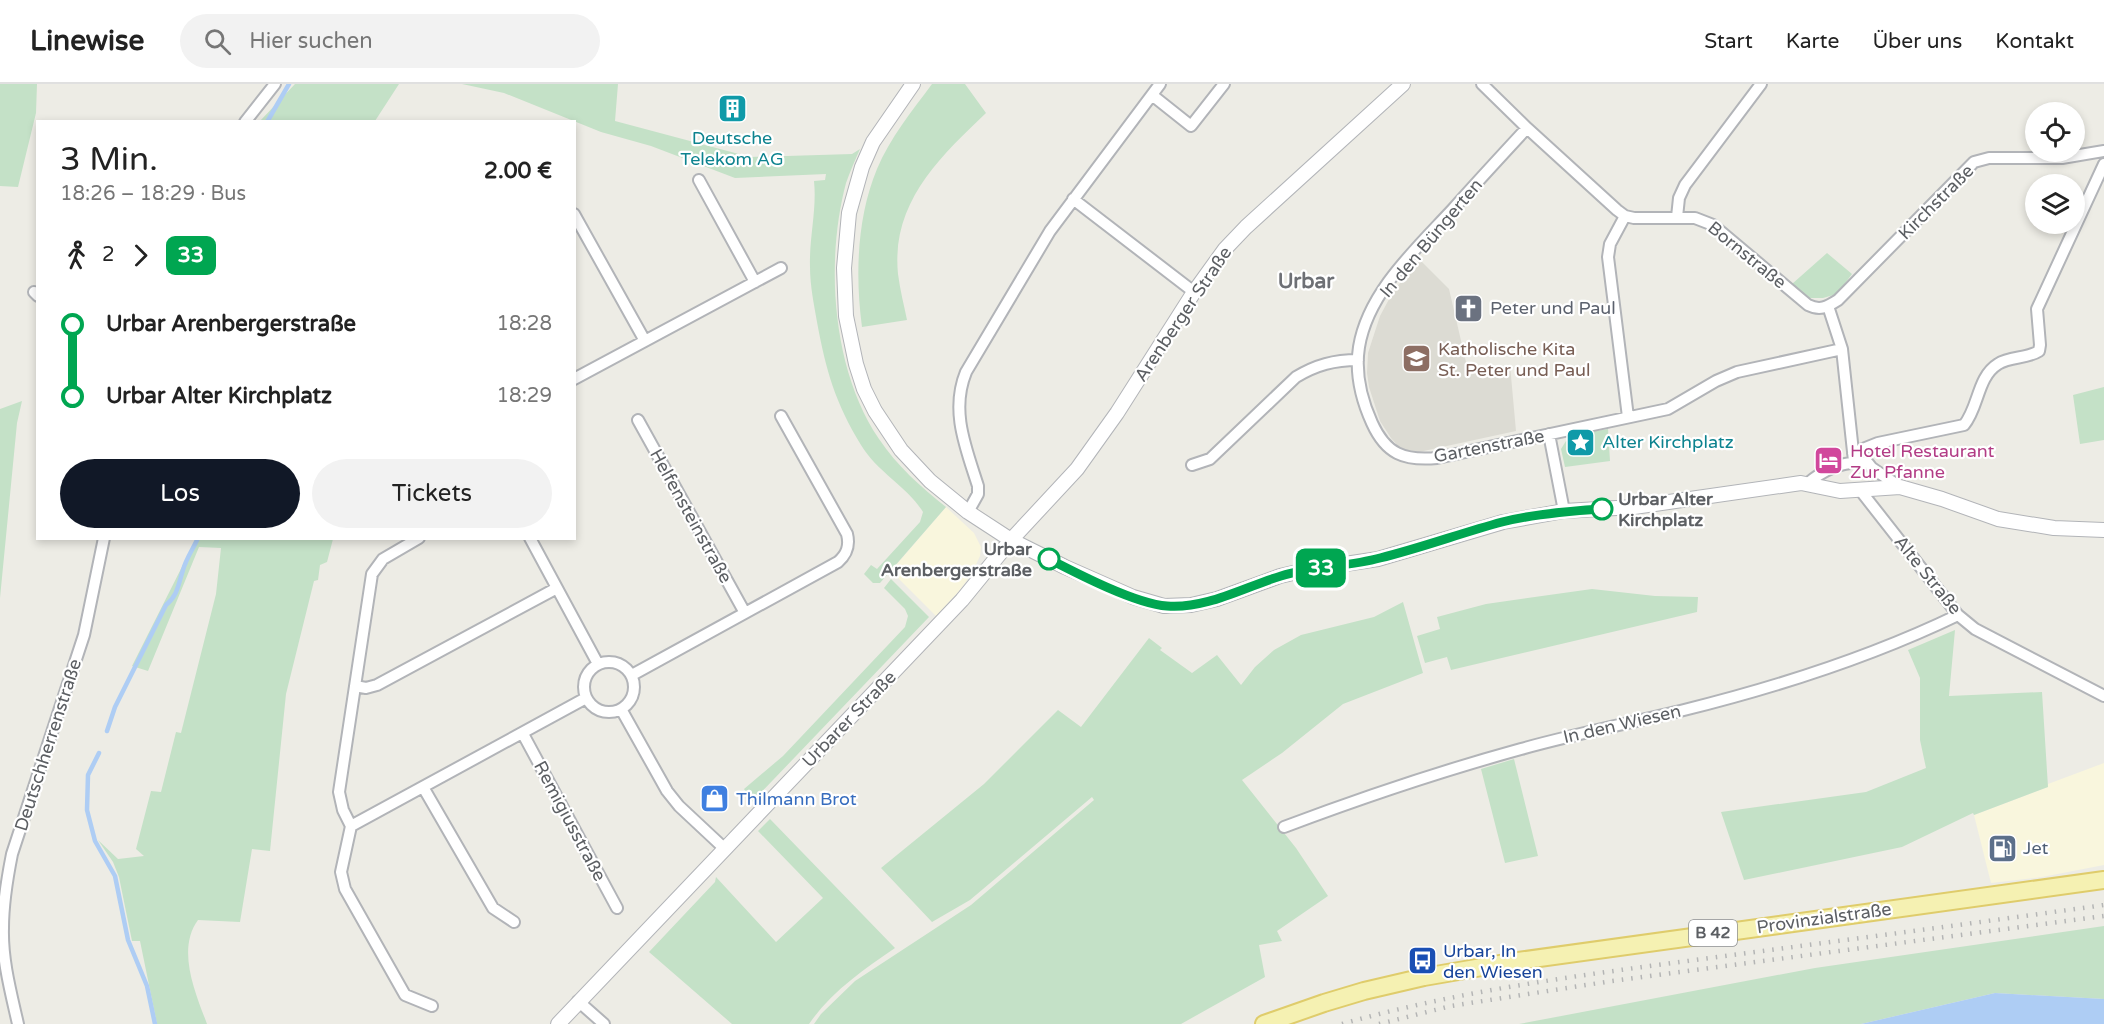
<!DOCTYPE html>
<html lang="de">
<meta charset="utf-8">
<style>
:root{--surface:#fff;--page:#f2f2f2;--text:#222;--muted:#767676;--line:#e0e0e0;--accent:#111827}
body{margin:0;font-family:"Varela Round",sans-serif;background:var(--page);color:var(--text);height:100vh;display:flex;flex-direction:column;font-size:22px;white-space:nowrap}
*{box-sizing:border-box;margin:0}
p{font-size:20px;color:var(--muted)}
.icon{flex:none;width:33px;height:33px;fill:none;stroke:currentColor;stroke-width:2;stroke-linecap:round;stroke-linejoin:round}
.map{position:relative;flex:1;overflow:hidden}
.sheet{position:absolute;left:36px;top:36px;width:540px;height:420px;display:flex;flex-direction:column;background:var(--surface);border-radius:0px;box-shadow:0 3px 9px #0003}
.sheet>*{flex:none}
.badge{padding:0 12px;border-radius:9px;font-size:21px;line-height:39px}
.fabs{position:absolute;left:2025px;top:18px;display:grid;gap:12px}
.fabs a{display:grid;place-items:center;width:60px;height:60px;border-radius:50%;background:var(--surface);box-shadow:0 3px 9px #0003;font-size:30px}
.map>.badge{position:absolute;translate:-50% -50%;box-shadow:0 0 0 3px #fff}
.legs{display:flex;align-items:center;gap:9px;height:66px;padding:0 24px;font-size:20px}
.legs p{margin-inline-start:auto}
.summary{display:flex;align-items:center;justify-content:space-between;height:102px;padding:0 24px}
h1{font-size:33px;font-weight:600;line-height:45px}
.button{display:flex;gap:12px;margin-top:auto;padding:12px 24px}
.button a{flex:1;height:69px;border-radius:36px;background:var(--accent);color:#fff;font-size:24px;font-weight:600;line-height:69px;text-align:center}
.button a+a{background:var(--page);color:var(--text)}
ul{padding:0 24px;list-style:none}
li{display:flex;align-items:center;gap:21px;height:72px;font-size:22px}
li i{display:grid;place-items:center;width:9px;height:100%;margin:0 8px;background:currentColor}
li i::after{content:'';width:15px;height:15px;margin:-8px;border:4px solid;border-radius:50%;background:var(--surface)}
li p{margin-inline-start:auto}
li:first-child i{background:linear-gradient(#0000 50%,currentColor 0)}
li:last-child i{background:linear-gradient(currentColor 50%,#0000 0)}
header{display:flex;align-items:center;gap:36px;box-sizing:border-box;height:84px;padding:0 30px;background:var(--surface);border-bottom:2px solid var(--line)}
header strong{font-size:28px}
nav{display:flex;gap:33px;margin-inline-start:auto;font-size:21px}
.search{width:420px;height:54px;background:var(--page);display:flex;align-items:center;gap:15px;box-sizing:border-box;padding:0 21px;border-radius:33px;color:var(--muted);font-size:22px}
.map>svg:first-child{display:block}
</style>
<header>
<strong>Linewise</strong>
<div class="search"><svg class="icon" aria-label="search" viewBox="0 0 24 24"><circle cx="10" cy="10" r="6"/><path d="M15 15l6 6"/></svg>Hier suchen</div>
<nav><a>Start</a><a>Karte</a><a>Über uns</a><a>Kontakt</a></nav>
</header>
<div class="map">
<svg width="2104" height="940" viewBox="0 0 2104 940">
<rect width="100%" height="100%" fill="#edece5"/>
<path fill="#f9f6dd" d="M946 423 974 449 981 463 980 472 972 489 959 507 936 532 891 487Z
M2104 679V781L2042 793 1991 799 1974 731 2048 703V700Z"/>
<path fill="#dcdbd3" d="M1420 176 1449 205 1469 291 1510 281 1516 347 1419 368 1409 367 1399 363 1391 354 1380 337 1369 303 1367 289 1368 269 1380 232 1394 206Z"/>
<path fill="#c4e1c7" d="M0 0H37L36 29 18 103 0 102Z
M295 0H399L375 37H260Z
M462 0H618L615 37 750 73 852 70 860 65C855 76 850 88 846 99 825 178 832 286 879 355 897 382 921 403 946 423L880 499H873L864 490 871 481 877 485 920 438 923 428C908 403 877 388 861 361 835 318 826 287 817 238 814 220 810 202 810 183 809 154 817 126 814 97L825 96 826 90 735 94 651 62 601 48 504 9Z
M932 0H965L986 29C939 74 891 119 898 190 900 206 904 221 907 236L862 243C855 191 857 133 877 85 890 54 912 27 932 0Z
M1827 169 1852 190 1837 210 1823 214H1808L1792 200Z
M2104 303V356L2080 360 2073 311Z
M22 317 17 339 0 514V325Z
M1608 345 1610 377 1565 383 1561 365 1566 357 1573 354 1572 351Z
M196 455H333L327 478 320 481 318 496 314 497 286 610 270 767 252 765 240 838 198 836C176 866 196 910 207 940H157L140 857H132L119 793 113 778 98 756 118 775 144 772 136 765 151 707 161 708 176 648 181 649 216 510 221 464 199 463 148 587 132 582Z
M891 495 929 533 752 718 744 705 783 672 905 543 908 532 905 525 884 504Z
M1592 505 1655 512 1698 513 1697 528 1451 586 1447 573 1425 579 1417 552 1440 545 1437 533 1486 520Z
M1403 518 1423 589 1343 620 1282 669 1242 696 1296 764 1328 812 1277 847 1282 857 1259 861 1265 893 1181 940H814L821 930 855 897 971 821 1094 716 1092 713 970 816 932 838 881 784 984 700 1058 626 1081 643 1149 554 1162 564 1160 566 1192 589 1217 571 1241 601 1255 583 1274 566 1301 551 1374 533Z
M1955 546 1949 612 2042 608 2048 703 1974 731 1973 729 1902 763 1744 796 1721 728 1866 708 1926 684 1920 656V594L1908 566Z
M1514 675 1538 772 1505 779 1481 685Z
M770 735 895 864C863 886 831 908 809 940H732L649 868 715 798 716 793 776 858 823 814 758 747Z
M2104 842V915L1995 909 1861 940H1519L1815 884Z"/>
<path fill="#aecdf4" d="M1995 909 2104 915V940H1861Z"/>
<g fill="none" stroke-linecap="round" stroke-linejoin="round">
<path stroke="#aecdf4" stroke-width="4.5" d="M267 38 289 0
M107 647 115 623 166 521C178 511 178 501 183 486 186 475 193 465 198 454
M99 669 88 691 87 726 95 757 115 792 128 856 147 902 155 940"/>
<defs>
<path id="minor" d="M1482 0 1527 44 1617 126 1625 132 1634 134H1695L1713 141 1808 221C1820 227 1827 223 1838 216L1974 78 1989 74H2062L2104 67
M1152 11 1191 42 1224 0
M245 38 275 0
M1527 44C1502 71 1477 98 1453 125 1417 164 1368 208 1359 263 1355 289 1361 315 1372 339 1386 370 1404 377 1437 374L1668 325 1716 297 1737 288 1842 265
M699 96 755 198
M1073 115 1194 208
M574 130 645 257
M1625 132 1610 160 1608 173 1628 333
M1677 133 1679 114 1685 101 1761 0
M34 208 38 212
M1828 222 1842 265 1854 377
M574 295 781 184
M638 336 745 529
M1549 350 1564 427
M1853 369 1878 359 1964 341C1979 323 1977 293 1998 280 2010 272 2027 275 2039 267L2040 261 2037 225 2104 80
M1192 381 1210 375 1296 293C1316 281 1334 276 1358 276
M1807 400C1825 384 1844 376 1868 379L1872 384 1900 403
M1860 406 1958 531 1975 545 2104 612
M968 428 978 410V402C966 364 950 327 966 288L1050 147 1160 0
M530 454 598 580
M584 603a25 25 0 1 1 50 0a25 25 0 1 1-50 0Z
M632 591 838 478C847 470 850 462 847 450L781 332
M355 602 366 604 377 601 557 504
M621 625 667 707 679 722 725 765
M523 650 617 824
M423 703 493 824 514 838
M351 742 343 726 339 708 372 490 383 475 419 454
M1284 743C1361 714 1441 687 1521 665 1575 650 1630 639 1684 626 1777 603 1871 573 1958 531
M578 917 604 940
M432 922 405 911 345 805 341 788 351 742 586 614
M18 940C11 909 2 876 3 844 3 819 7 795 12 770L84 551 104 454"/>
<path id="tertiary" d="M913 0 873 58 862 83 849 129 844 184 846 232 856 280 864 305 875 327 901 366 930 397 968 428 1011 456 1065 483 1133 513 1164 522 1191 521 1217 515 1280 492 1306 486 1378 475 1503 438 1564 427 1634 423 1801 399 1840 407 1900 403 1942 415 1998 435 2054 444 2104 446
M558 940 962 516 1011 456 1077 385 1117 329 1194 208 1225 165 1246 143 1403 0"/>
<path id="primary" d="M1264 940 1324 919 1364 907 1424 893 1511 878 2104 796"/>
</defs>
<use href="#minor" stroke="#b2b4b8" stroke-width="14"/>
<use href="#tertiary" stroke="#b2b4b8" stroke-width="16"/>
<use href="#primary" stroke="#dfcc6b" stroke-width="20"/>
<use href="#minor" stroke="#fff" stroke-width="10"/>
<use href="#tertiary" stroke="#fff" stroke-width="14"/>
<use href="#primary" stroke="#f5f1b2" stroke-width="16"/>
<path stroke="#b4b5b5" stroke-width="4.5" stroke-dasharray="1.5 8" stroke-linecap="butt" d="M1342 940C1465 905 1591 890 1717 873 1846 856 1975 839 2104 821
M1379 940 1451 922 1612 897 2104 832"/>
</g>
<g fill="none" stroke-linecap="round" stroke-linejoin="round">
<defs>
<path id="line-1" d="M1049 475C1078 490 1136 520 1167 522 1207 525 1244 503 1281 492 1313 482 1347 483 1380 474 1421 464 1461 449 1502 438 1534 430 1569 427 1602 425"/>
</defs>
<use href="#line-1" stroke="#fff" stroke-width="14"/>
<use href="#line-1" stroke="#00a651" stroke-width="9"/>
</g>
<defs>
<symbol id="building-square" viewBox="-11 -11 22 22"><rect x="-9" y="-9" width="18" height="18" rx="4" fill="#0f9aa8" stroke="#fff"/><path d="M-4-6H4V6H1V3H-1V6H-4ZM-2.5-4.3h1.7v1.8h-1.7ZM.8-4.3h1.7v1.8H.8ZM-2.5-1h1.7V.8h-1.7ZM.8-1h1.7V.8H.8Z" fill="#fff"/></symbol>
<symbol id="church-square" viewBox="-11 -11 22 22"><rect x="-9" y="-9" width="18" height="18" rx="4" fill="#6b7280" stroke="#fff"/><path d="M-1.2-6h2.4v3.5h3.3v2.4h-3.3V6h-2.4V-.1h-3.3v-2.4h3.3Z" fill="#fff"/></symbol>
<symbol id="school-square" viewBox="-11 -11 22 22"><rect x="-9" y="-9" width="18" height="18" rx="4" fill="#8d6e63" stroke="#fff"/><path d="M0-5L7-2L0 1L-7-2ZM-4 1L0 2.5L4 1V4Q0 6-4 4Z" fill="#fff"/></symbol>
<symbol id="sight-square" viewBox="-11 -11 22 22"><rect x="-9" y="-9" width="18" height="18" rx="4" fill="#0f9aa8" stroke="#fff"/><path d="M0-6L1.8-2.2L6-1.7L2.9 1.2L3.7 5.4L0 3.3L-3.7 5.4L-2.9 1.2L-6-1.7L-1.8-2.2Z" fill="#fff"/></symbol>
<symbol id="hotel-square" viewBox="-11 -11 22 22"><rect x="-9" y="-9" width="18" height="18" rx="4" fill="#d1479c" stroke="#fff"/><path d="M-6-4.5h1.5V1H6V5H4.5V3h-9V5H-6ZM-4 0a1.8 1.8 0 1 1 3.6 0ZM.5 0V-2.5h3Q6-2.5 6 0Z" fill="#fff"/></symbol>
<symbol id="shop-square" viewBox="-11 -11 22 22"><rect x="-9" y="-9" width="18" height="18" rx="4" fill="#3f7fe0" stroke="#fff"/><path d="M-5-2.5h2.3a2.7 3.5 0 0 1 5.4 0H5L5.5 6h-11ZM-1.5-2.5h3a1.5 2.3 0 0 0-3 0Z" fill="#fff"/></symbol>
<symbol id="fuel-square" viewBox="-11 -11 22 22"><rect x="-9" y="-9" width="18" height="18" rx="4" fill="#5c6f8a" stroke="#fff"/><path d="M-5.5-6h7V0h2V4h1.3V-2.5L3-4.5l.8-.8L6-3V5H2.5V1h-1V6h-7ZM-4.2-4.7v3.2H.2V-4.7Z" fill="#fff"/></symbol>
<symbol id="bus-square" viewBox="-11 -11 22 22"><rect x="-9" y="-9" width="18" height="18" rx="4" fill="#1a4fb4" stroke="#fff"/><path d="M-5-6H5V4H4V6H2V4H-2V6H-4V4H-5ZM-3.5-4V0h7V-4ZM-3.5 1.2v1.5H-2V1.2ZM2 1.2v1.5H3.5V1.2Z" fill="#fff"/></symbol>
</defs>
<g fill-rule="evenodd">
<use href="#building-square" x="716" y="8" width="33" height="33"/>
<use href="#church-square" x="1452" y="208" width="33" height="33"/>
<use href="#school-square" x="1400" y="258" width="33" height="33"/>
<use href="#sight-square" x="1564" y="342" width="33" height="33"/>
<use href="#hotel-square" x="1812" y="360" width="33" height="33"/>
<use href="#shop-square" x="698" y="698" width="33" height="33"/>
<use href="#fuel-square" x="1986" y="748" width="33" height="33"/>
<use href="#bus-square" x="1406" y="860" width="33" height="33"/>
</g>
<g fill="#fff" stroke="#00a651" stroke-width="3">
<circle cx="1602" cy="425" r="10"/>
<circle cx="1049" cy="475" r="10"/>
</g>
<g text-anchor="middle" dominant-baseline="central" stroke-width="4.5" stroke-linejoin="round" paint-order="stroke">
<rect fill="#fff" stroke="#8d8f92" stroke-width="1.5" x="1689" y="836" width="48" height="26" rx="4.5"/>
<g font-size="16" font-weight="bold" fill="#5c5f63">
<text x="1713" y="849">B 42</text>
</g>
<g font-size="18" fill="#0d838f" stroke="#fff">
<text x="732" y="54">Deutsche<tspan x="732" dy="21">Telekom AG</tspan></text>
<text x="1602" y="358" text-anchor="start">Alter Kirchplatz</text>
</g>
<g font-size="18" fill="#5c5f63" stroke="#fff">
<text transform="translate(1936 118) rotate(-45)">Kirchstraße</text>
<text transform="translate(1431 154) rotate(-50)">In den Büngerten</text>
<text transform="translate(1747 171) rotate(39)">Bornstraße</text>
<text transform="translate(1183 230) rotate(-56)">Arenberger Straße</text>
<text transform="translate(1489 362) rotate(-11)">Gartenstraße</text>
<text transform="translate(691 432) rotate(61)">Helfensteinstraße</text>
<text transform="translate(1928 491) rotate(51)">Alte Straße</text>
<text transform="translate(849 635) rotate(-46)">Urbarer Straße</text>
<text transform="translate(1622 640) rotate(-13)">In den Wiesen</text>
<text transform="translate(48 661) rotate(-72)">Deutschherrenstraße</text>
<text transform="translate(570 737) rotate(62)">Remigiusstraße</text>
<text transform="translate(1824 834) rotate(-8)">Provinzialstraße</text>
</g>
<g font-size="18" fill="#5b616d" stroke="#fff" text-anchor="start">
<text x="1490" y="224">Peter und Paul</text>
</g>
<g font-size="18" fill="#785e54" stroke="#fff" text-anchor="start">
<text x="1438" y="265">Katholische Kita<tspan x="1438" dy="21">St. Peter und Paul</tspan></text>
</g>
<g font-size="18" fill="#b23c85" stroke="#fff" text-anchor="start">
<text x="1850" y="367">Hotel Restaurant<tspan x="1850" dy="21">Zur Pfanne</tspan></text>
</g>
<g font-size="18" font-weight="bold" fill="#5c5f63" stroke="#fff" text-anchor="start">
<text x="1618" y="415">Urbar Alter<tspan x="1618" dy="21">Kirchplatz</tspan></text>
<text x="1032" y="465" text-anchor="end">Urbar<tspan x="1032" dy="21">Arenbergerstraße</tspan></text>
</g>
<g font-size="18" fill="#366cbe" stroke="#fff" text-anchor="start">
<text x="736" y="715">Thilmann Brot</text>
</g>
<g font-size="18" fill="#4e5e75" stroke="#fff" text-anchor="start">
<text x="2023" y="764">Jet</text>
</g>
<g font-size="18" fill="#164399" stroke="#fff" text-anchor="start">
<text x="1443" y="867">Urbar, In<tspan x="1443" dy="21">den Wiesen</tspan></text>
</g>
<g font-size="21" font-weight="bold" fill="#6e7075" stroke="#fff">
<text x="1306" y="197">Urbar</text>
</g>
</g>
</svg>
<div class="fabs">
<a><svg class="icon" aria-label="locate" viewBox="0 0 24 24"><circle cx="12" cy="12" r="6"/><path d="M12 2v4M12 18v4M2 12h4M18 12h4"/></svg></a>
<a><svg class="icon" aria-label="layers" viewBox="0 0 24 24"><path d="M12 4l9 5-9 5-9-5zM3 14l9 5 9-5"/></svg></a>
</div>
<b class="badge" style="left:1321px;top:484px;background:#00a651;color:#fff">33</b>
<section class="sheet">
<div class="summary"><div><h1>3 Min.</h1><p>18:26 – 18:29 · Bus</p></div><b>2.00 €</b></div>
<div class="legs"><svg class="icon" aria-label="walk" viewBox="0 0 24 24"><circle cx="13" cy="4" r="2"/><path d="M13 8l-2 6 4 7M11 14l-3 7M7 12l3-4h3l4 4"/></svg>2<svg class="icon" aria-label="forward" viewBox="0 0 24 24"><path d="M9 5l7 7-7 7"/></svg><b class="badge" style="background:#00a651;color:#fff">33</b></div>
<ul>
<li><i style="color:#00a651"></i><b>Urbar Arenbergerstraße</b><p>18:28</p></li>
<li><i style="color:#00a651"></i><b>Urbar Alter Kirchplatz</b><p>18:29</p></li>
</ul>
<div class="button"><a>Los</a><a>Tickets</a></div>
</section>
</div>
